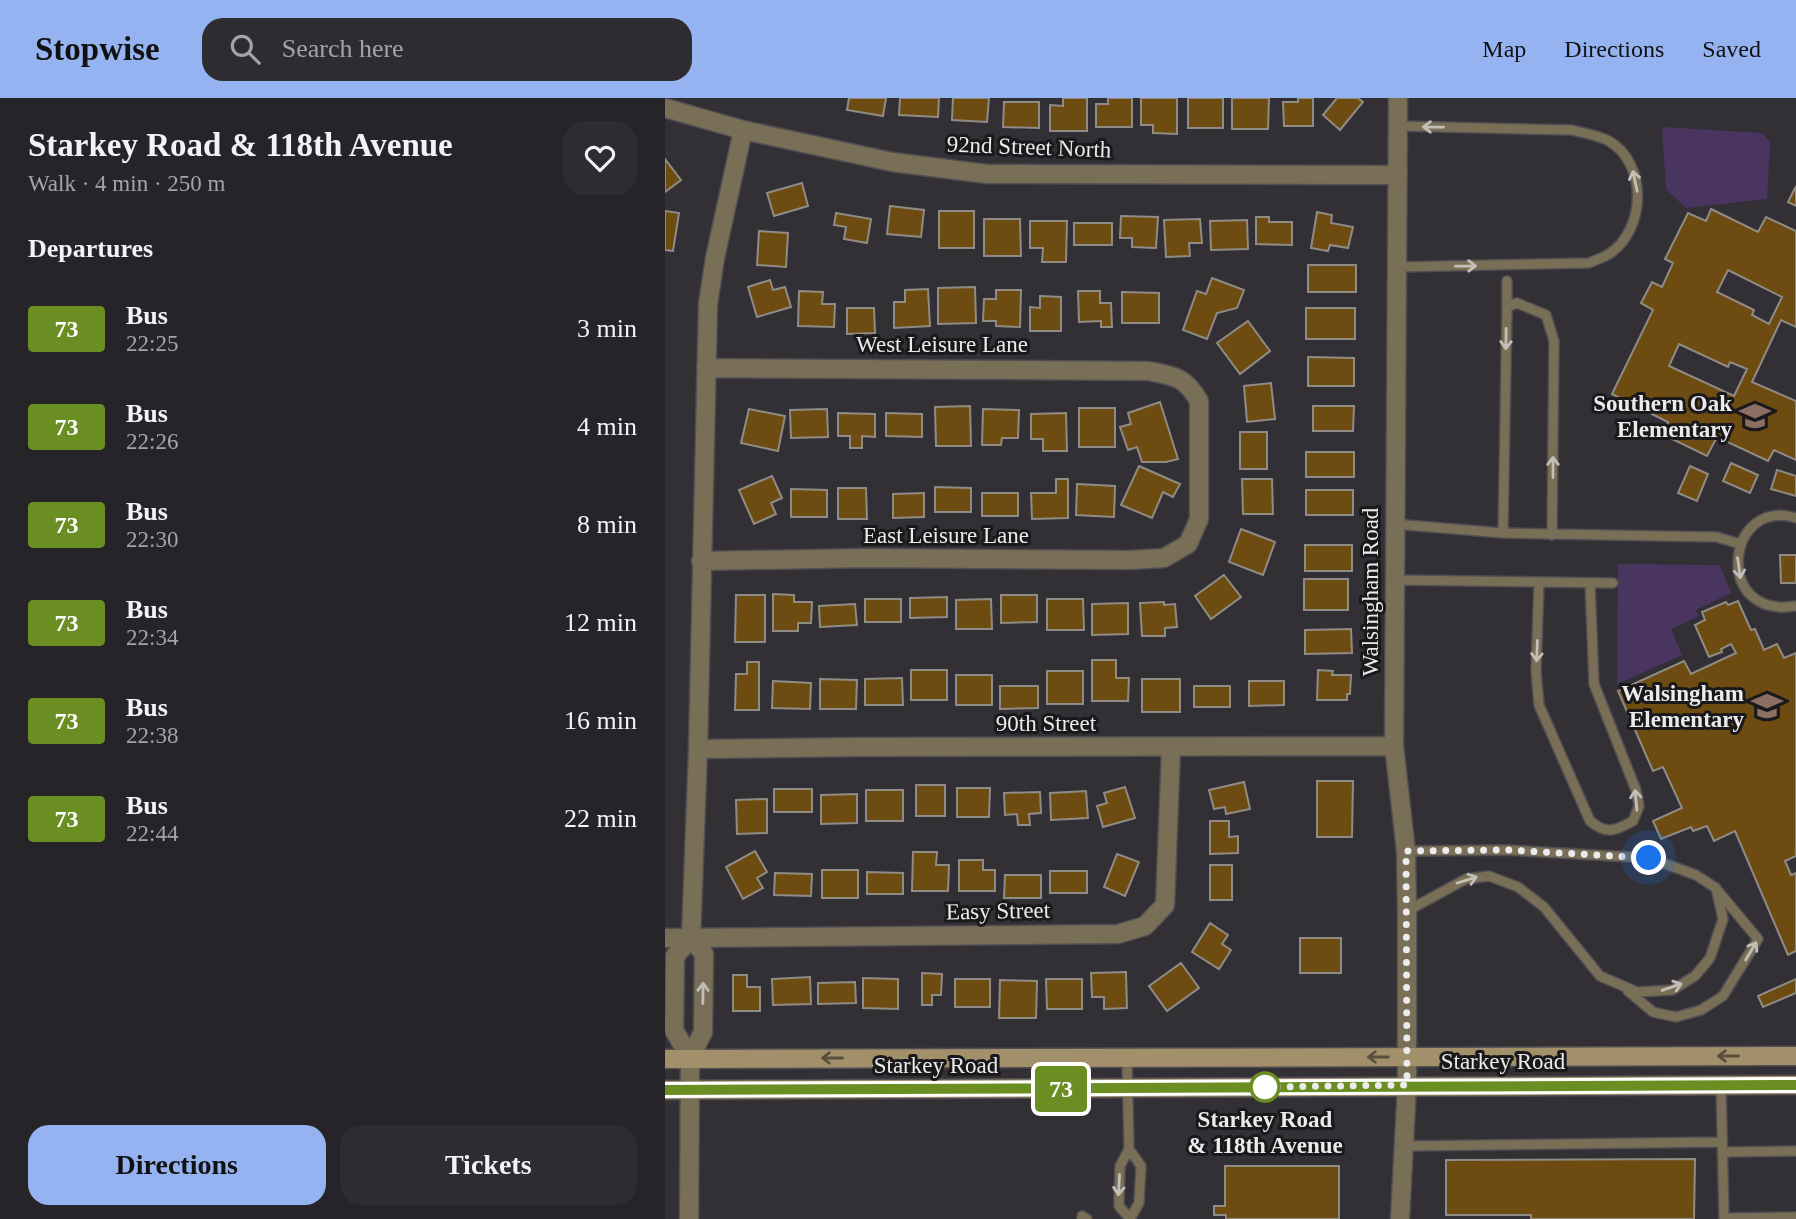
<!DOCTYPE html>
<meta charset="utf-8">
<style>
:root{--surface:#262428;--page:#2e2c30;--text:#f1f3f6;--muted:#a4a4a8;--accent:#95b2f1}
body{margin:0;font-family:"Times New Roman",serif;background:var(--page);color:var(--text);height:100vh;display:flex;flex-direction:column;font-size:26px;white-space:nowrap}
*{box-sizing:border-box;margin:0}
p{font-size:23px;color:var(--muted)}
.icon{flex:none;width:38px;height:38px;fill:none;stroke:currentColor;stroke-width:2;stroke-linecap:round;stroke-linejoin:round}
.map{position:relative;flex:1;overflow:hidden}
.details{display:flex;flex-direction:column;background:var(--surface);width:665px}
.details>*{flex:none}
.badge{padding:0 14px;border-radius:5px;font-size:24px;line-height:46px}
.you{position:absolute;width:35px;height:35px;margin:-18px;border:5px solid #fff;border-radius:50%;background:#1a73e8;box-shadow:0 0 0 10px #1a73e833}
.map>.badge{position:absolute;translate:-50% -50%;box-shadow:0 0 0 4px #fff}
h2{padding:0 28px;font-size:26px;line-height:63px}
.round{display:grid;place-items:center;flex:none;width:74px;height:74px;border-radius:21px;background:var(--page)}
.head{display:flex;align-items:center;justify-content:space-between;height:119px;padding:0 28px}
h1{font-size:33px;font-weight:800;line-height:52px}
.primary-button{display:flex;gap:14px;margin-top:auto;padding:14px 28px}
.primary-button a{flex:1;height:80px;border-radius:21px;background:var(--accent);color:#111;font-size:28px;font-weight:800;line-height:80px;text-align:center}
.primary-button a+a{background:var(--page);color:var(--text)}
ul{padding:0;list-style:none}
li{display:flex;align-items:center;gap:21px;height:98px;padding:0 28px}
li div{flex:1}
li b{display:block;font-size:26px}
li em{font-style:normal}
li .badge{min-width:77px;font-weight:700;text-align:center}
header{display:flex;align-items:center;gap:42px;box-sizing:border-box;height:98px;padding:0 35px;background:var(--accent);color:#111}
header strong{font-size:33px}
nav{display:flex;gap:38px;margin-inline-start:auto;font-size:24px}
.search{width:490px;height:63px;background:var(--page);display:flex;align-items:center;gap:18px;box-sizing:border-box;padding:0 24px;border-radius:21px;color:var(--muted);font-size:26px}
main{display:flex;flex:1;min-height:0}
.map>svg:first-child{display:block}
</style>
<header>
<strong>Stopwise</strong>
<div class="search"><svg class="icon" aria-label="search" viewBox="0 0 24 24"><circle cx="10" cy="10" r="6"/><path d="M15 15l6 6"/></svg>Search here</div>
<nav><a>Map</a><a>Directions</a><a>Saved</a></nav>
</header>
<main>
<section class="details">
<div class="head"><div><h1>Starkey Road &amp; 118th Avenue</h1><p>Walk · 4 min · 250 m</p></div><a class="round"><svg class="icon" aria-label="heart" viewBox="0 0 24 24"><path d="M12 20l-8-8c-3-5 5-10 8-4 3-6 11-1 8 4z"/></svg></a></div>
<h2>Departures</h2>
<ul>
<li><span class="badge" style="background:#6b8e23;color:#fff">73</span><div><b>Bus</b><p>22:25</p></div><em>3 min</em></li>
<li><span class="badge" style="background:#6b8e23;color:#fff">73</span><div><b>Bus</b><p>22:26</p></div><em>4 min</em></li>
<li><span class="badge" style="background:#6b8e23;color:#fff">73</span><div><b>Bus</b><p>22:30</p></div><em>8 min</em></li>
<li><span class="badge" style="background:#6b8e23;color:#fff">73</span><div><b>Bus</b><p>22:34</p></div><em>12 min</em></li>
<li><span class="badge" style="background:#6b8e23;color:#fff">73</span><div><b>Bus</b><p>22:38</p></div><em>16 min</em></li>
<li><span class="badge" style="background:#6b8e23;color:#fff">73</span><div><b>Bus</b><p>22:44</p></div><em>22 min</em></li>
</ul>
<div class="primary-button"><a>Directions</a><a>Tickets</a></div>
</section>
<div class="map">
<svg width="1131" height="1121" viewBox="0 0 1131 1121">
<rect width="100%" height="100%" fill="#323035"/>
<path fill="#4a3561" d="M997 29 1097 35 1105 44 1102 101 1021 110 1001 91Z
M953 466 1055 467 1066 495 1031 512 1034 518 1006 531 1017 557 952 586Z"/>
<path fill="#6e4c11" stroke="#8f8c86" stroke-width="2" fill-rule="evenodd" d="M184 0H221L218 18 182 12Z
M235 0H274L273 19 234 17Z
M288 0H324L322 24 287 22Z
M398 0H422V33H385V7L398 8Z
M443 0H467V29H431V6H443Z
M476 0H512V36L488 35V27H476Z
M523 0H558V30H523Z
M567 0H604L603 31H567Z
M633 0H648V28H619L618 4H633Z
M672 0H693L698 4 675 32 658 17Z
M339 4H374V30L338 29Z
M0 61 16 82 0 94Z
M137 85 143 108 109 118 102 95Z
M1131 88V108L1123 104Z
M225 108 259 112 256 139 222 136Z
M1046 111 1093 134 1101 119 1131 133V229L1116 222 1087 284 1131 303V362L1109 352 1103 363 1052 339 1042 358 997 336 1003 324 947 296 988 212 976 205 987 184 997 189 1008 165 1000 161 1023 115 1041 123ZM1063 172 1117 199 1104 226 1087 217 1089 212 1052 194ZM1014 246 1063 269 1065 264 1082 271 1069 298 1004 268Z
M0 113 14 115 8 153 0 152Z
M274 113H309V150H274Z
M652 114 667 117 666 125 688 129 683 150 665 147 663 153 646 150Z
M171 115 206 121 202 145 179 141 181 129 169 127Z
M456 118 493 119 491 150 467 149V140H455Z
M591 119H604V124H627V147L591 146Z
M319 121H355L356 158H319Z
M535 121 537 145H524L525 158 501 159 499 122Z
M582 122 583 151 546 152 545 123Z
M365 123H402L401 164H377L378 150H365Z
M409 125H447V147H409Z
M94 133 123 135 121 169 92 167Z
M643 167H691V194H643Z
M547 180 579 192 572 210 552 215 542 241 518 232 532 193 541 196Z
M105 182 108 192 120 189 126 209 92 219 83 189Z
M310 189 311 225 273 226V190Z
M263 191 265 228 229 230V204H240V192Z
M331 192H356L355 229 331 228V223H318L319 201H331Z
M134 193 158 194 157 206H170L169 229 133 228Z
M413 193H435V205H446L447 229H436V223L414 224Z
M457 194 494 195V225H457Z
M375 198 396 199V233H365V209L375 210Z
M182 210H209L210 235 182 236Z
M641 210H690V241H641Z
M583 223 605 253 575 276 552 245Z
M643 259 689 260V288H643Z
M606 285 610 321 582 324 579 288Z
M495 304 513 361 501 364H477L472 349 463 352 455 329 466 326 463 315Z
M305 308 306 348H271L270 309Z
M648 308H689L688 333H648Z
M414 310H450V349H414Z
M84 311 120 318 113 353 76 345Z
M162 311 163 339 126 340 125 312Z
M318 311 354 312 353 340H337L336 347H317Z
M173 315 210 316V339L197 338V350H185V338H173Z
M221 315 257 316V339L221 338Z
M401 315 402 353H378V341H366V316Z
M575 334H602V371H575Z
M641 354H689V379H641Z
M1066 365 1093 377 1085 395 1058 383Z
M474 368 515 386 508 399 498 394 487 420 456 407Z
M1025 368 1043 376 1032 403 1013 395Z
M1112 372 1131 378V398L1106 391Z
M107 378 117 400 106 405 111 416 89 426 74 392Z
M391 381H403V420L367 421 366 395H391Z
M577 381H607L608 416H578Z
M412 386 450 388 449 419 411 417Z
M270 389 306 390V414H270Z
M173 390H201L202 421H173Z
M126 391 162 392V419H126Z
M641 392H688V417H641Z
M259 395V419L228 420V396Z
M317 395H353V418H317Z
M576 431 610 444 598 477 564 464Z
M640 447H687V473H640Z
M1115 457H1131V485H1116Z
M559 477 576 499 546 521 530 498Z
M639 481H683V512H639Z
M108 496 129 497V504H147L146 525H133V533H108Z
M71 497H100V544H70Z
M336 497H372V524L336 525Z
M282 499V519L245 520V500Z
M200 501H236V524H200Z
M326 501 327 531H291V502Z
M382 501H418L419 532H382Z
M1073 503 1086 532 1090 531 1099 552 1112 546 1119 560 1131 555V758L1120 763 1126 777 1131 775V853L1123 857 1070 733 1049 743 1042 728 1028 733 1026 729 996 741 988 723 1017 710 998 669 988 673 953 593 1019 563 1026 576 1071 555 1066 546 1056 551 1057 554 1044 559 1030 527 1040 522 1037 514 1061 504 1063 507Z
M499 504V507L510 506 512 529 500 530V538H477L475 505Z
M463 505V536L427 537V506Z
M190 506 192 527 155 529 154 508Z
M686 531 687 555 640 556V532Z
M427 562H451V580H464L463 603H427Z
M82 564H94V612H70L71 576H82Z
M246 572H282V602H246Z
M653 572 668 573 667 577H686L685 596H682V602H652Z
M382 573H418V606H382Z
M291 577H327V607H291Z
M237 580 238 607H200V581Z
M155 581 192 582 191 611H155Z
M477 581H515V614H477Z
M108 583 146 585 145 611 107 610Z
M584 583H619V607L584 608Z
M335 588H373V610L335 611Z
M529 588H565V609H529Z
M652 683H688L687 739H652Z
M579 684 585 711 561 716 560 709 549 711 544 692Z
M251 687H280V718H251Z
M460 689 470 720 438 729 432 708 442 705 439 695Z
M292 690H325L324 719H292Z
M109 691H147V714H109Z
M201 692H238V723H201Z
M421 693 423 720 386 722 385 695Z
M375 694 376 715 364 716 365 727H353L352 716 340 717 339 695Z
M192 696V725L156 726V697Z
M102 701V735L72 736 71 702Z
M545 723H564V739L573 738V755L545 756Z
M90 753 102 774 92 780 98 790 78 801 61 769Z
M248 754H272L271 767H284L283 793H247Z
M452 756 474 764 460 798 439 789Z
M294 762H318V772H330V793H294Z
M545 767H567V802H545Z
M157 772H193V800H157Z
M385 773H422V795H385Z
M202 774 238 775V796H202Z
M110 775 147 776 146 798 109 797Z
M340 777H376V800H339Z
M545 825 563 837 557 846 566 852 554 871 527 854Z
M635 840H676V875H635Z
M516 865 534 890 502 913 484 888Z
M461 874 462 910 439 911V899H427L426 875Z
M257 875 277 876 276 897H267V907H257Z
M68 877H82V889H95V913H68Z
M145 879 146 906 108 907 107 881Z
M198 880 233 881V911L198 910Z
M290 881H325V909H290Z
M381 881H417V911H382Z
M1131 881V895L1098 909 1093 898Z
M335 882 372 883 371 920H334Z
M190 884 191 905 153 906V885Z
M1030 1061 1029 1121H866V1117H781V1062Z
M560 1068H674V1121H561V1117H549V1108H560Z"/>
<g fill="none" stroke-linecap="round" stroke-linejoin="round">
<defs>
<path id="service" d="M732 169 924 165C930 162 938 160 944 156 981 132 983 66 944 43 933 37 919 35 907 32L733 28
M842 209V183
M1131 420C1061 398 1047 522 1131 508
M729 426 838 435 1052 439 1075 446
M838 435 842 209 852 205 881 217 889 243 887 437
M729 482 948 485
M874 484 871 573 874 607 925 723C942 737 950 733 968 723L974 708 971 692 929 586 925 485
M741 753 843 752 984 760 1031 777 1051 790 1058 821 1045 860 1030 878 1007 892 972 894 935 878 879 809 853 789 824 778 801 781 742 813
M963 893 988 914 1011 919 1036 912 1058 898 1093 841 1053 793
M462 960 464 1051 455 1068 454 1101V1108L465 1121 474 1105 476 1068 464 1051
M1056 987 1059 1120 1131 1119
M738 1048 1057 1044
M1057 1054 1131 1053
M417 1121V1118L422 1121"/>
<path id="minor" d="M733 0 729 648 741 753 742 813V987L735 1121
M0 10 78 32 227 64 322 76 733 77
M36 463 202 460 466 462 499 460 523 446 534 421V303C520 279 510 278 484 273L41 270
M33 651 194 649 729 648
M0 840 453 836 480 828 500 807 506 650
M26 840 33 651 43 206 50 160 78 32
M24 1121 25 960 38 934 39 856 26 840 10 858 9 932 25 960"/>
<path id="secondary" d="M0 961 1131 958
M0 992 1131 987"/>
</defs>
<use href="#service" stroke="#504e52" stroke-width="12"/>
<use href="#minor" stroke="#504e52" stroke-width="21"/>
<use href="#secondary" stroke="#504e52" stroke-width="21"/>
<use href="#service" stroke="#796e56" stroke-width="9"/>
<use href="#minor" stroke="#796e56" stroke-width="18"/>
<use href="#secondary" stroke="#a2906a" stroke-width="18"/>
</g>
<defs><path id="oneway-shaft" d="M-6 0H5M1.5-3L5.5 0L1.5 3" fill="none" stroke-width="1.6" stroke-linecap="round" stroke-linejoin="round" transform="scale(1.75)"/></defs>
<g stroke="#c3bfb8">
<use href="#oneway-shaft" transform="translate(768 29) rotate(-179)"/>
<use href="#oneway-shaft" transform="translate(970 83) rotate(-102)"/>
<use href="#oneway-shaft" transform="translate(801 168) rotate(-1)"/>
<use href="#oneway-shaft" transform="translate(841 241) rotate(91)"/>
<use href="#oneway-shaft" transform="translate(888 369) rotate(-90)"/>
<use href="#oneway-shaft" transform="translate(1074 470) rotate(82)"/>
<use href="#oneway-shaft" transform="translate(872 553) rotate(92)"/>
<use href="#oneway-shaft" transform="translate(971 702) rotate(-95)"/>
<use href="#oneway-shaft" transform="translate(802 782) rotate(-17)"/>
<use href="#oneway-shaft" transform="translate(1086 853) rotate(-59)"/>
<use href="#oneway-shaft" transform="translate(1007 889) rotate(-19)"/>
<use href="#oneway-shaft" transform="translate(38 895) rotate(-89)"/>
<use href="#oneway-shaft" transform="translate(454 1087) rotate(93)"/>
</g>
<g stroke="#574e3e">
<use href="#oneway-shaft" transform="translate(1063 958) rotate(180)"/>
<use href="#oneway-shaft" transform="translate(713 959) rotate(180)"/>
<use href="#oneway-shaft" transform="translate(167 960) rotate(180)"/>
</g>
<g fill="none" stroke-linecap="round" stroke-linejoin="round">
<defs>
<path id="line" d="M0 992 1131 987"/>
</defs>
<use href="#line" stroke="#fff" stroke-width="16"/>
<use href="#line" stroke="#6b8e23" stroke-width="10"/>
<path stroke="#ebeaed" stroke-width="7" stroke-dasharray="0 12.6" d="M600 989 742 987 741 753 843 752 984 760"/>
</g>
<defs>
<symbol id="school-bare" viewBox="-9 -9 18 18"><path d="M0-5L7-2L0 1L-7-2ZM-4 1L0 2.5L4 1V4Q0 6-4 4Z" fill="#8d6e63" stroke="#19181a" stroke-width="2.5" paint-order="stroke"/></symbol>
</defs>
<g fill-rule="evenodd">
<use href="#school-bare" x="1068" y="296" width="44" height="44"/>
<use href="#school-bare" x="1080" y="586" width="44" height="44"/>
</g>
<circle fill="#fff" stroke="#6b8e23" stroke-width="3.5" cx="600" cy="989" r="14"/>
<g text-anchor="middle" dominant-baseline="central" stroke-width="6" stroke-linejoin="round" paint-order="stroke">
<g font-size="23" fill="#ebeaed" stroke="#19181a">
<text transform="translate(364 49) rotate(2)">92nd Street North</text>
<text x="277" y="246">West Leisure Lane</text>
<text x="281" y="437">East Leisure Lane</text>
<text transform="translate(705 494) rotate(-90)">Walsingham Road</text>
<text x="381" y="625">90th Street</text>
<text transform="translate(333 813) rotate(-1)">Easy Street</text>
<text x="838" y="963">Starkey Road</text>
<text x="271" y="967">Starkey Road</text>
</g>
<g font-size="23" font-weight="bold" fill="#ebeaed" stroke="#19181a" text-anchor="end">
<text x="1067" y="305">Southern Oak<tspan x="1067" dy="26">Elementary</tspan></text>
<text x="1079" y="595">Walsingham<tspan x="1079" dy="26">Elementary</tspan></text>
</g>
<g font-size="23" font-weight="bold" fill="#ebeaed" stroke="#19181a">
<text x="600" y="1021">Starkey Road<tspan x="600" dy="26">&amp; 118th Avenue</tspan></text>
</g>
</g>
</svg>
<div class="you" style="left:984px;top:760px"></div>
<b class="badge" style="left:396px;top:991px;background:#6b8e23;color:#fff">73</b>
</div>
</main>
